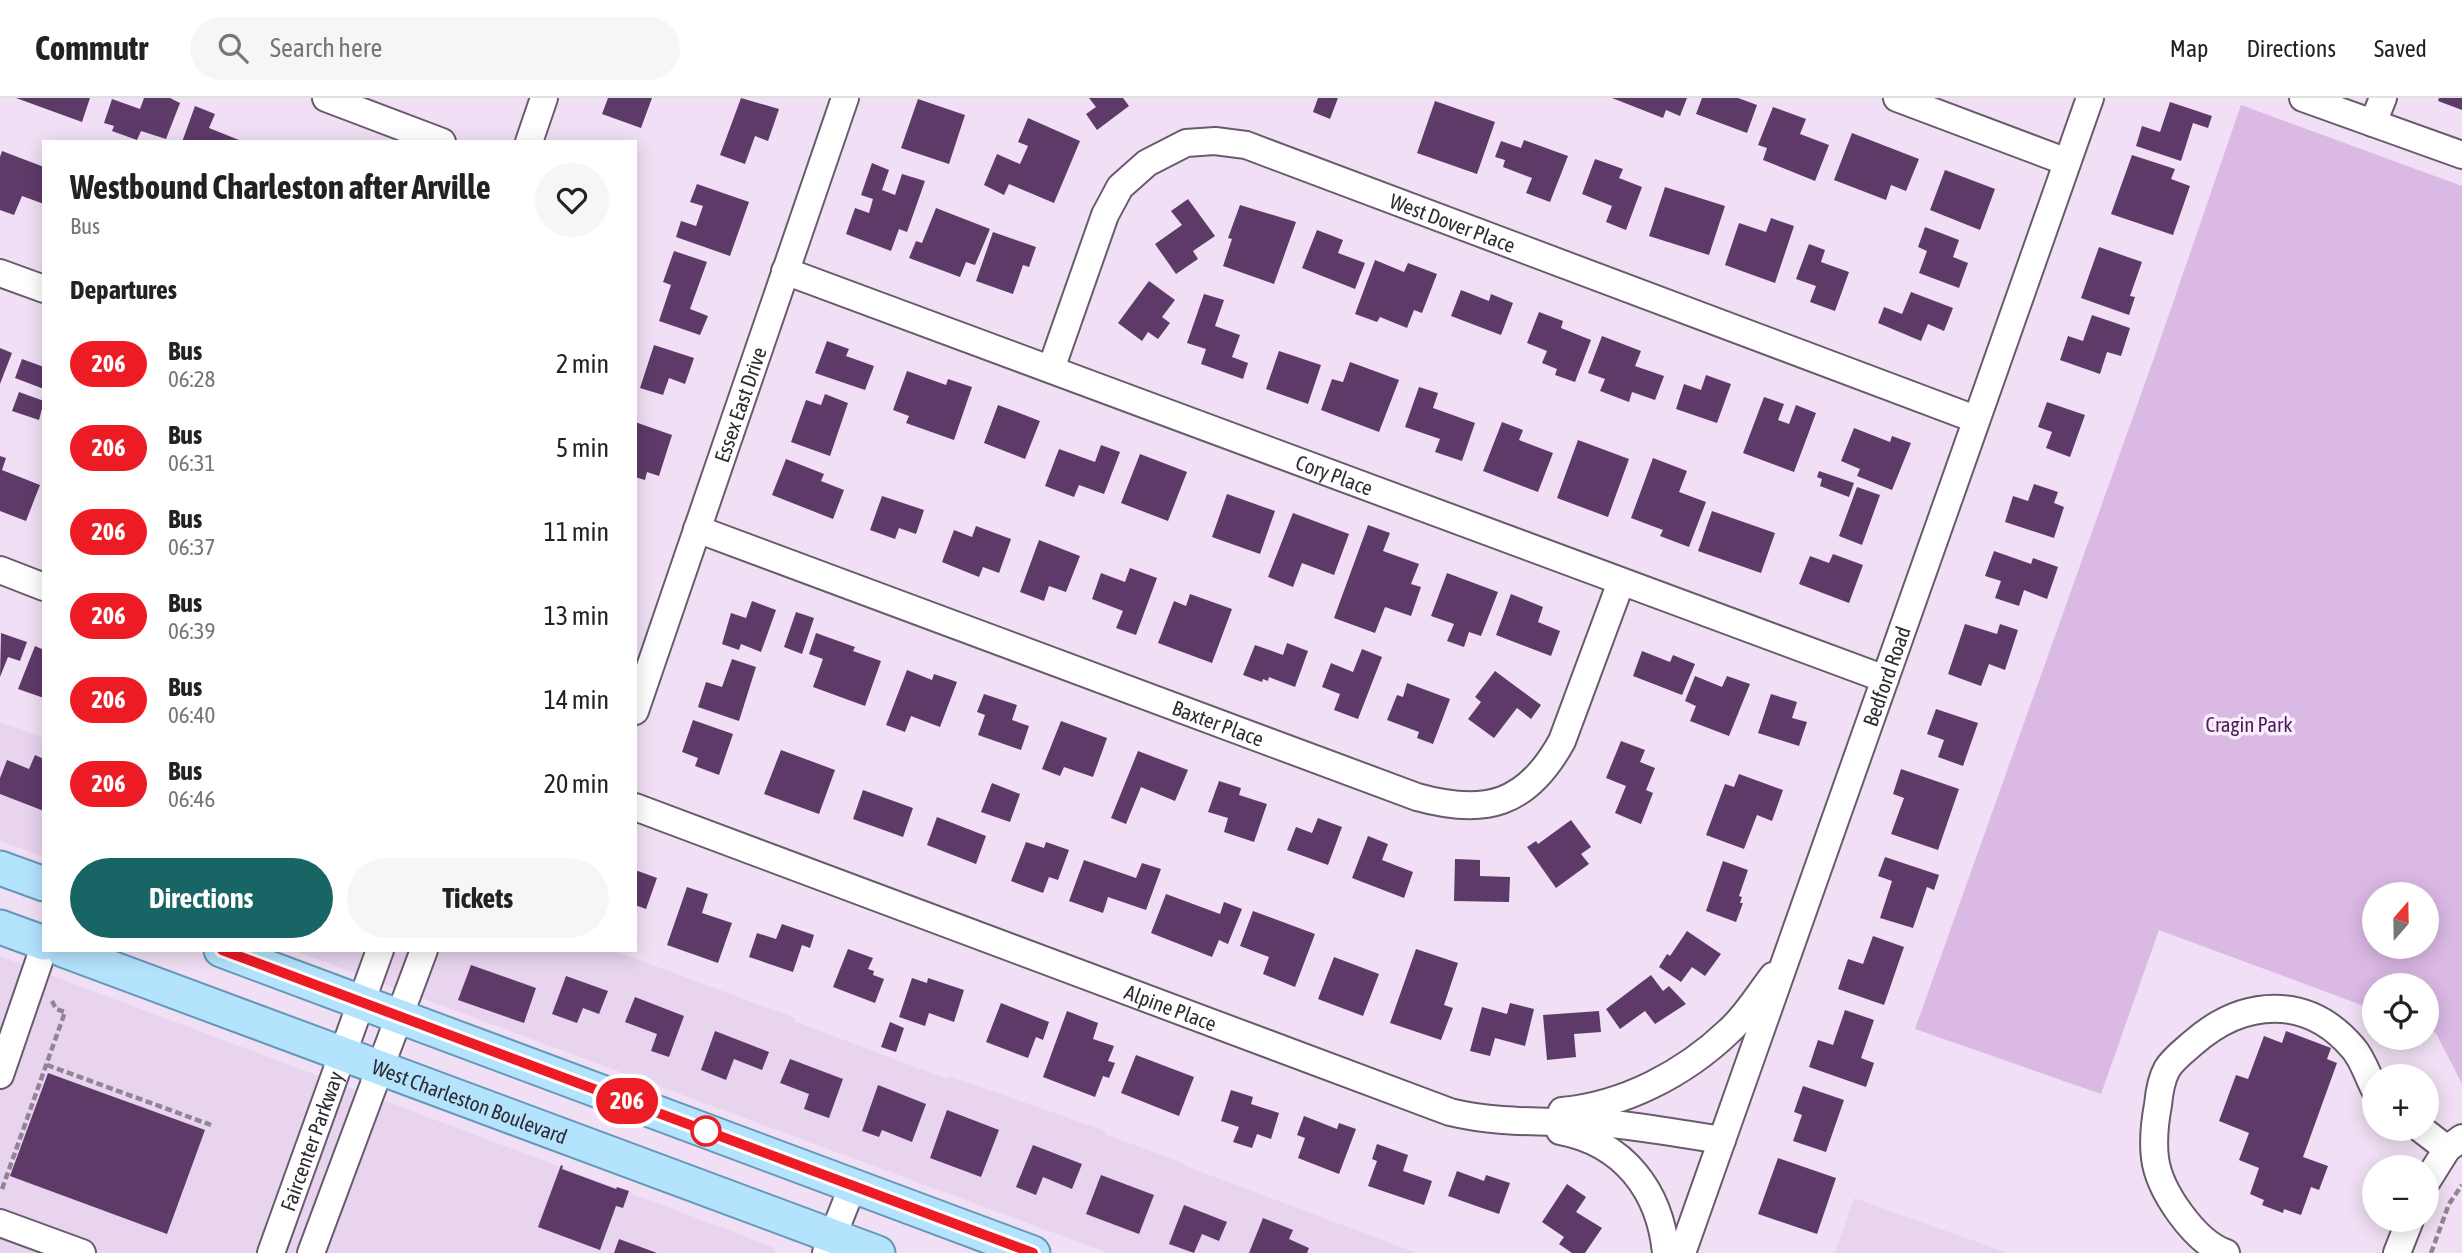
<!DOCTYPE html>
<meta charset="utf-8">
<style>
:root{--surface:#fff;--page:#f6f6f6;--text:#222;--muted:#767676;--line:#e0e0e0;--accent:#176564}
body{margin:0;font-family:"Asap Condensed",sans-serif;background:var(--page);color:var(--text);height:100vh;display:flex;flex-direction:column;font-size:26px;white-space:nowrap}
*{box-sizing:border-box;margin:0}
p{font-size:23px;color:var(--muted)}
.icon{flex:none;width:38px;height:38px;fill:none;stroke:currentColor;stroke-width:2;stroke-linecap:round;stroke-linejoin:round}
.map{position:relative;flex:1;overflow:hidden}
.drawer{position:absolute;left:42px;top:42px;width:595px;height:812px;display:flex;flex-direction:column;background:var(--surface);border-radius:0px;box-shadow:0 4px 18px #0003}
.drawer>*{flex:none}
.badge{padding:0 14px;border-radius:23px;font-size:24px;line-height:46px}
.needle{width:46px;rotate:20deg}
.controls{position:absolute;left:2362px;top:784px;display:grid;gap:14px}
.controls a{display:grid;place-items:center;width:77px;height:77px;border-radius:50%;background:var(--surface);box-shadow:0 4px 18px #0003;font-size:35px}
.map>.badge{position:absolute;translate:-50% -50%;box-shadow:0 0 0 4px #fff}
h2{padding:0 28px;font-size:26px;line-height:63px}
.round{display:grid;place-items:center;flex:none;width:74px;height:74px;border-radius:37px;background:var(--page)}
.headline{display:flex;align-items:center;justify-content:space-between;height:119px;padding:0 28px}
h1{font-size:33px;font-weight:700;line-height:52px}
.button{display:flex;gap:14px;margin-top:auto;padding:14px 28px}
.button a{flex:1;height:80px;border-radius:42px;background:var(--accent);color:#fff;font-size:28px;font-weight:700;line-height:80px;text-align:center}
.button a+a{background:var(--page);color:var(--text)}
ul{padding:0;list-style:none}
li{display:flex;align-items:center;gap:21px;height:84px;padding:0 28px}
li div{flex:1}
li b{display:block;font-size:26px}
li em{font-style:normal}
li .badge{min-width:77px;font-weight:700;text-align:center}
header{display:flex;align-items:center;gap:42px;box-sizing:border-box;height:98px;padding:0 35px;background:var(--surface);border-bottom:2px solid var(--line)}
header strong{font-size:33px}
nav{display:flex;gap:38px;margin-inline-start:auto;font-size:24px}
.search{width:490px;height:63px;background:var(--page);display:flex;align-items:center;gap:18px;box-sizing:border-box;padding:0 24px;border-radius:38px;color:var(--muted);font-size:26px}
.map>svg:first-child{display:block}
</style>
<header>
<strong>Commutr</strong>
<div class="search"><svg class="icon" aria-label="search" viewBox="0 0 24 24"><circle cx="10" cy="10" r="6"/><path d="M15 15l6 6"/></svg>Search here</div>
<nav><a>Map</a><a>Directions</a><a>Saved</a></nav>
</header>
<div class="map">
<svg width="2462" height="1155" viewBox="0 0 2462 1155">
<rect width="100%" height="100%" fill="#f1e0f5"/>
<path fill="#e8d4ef" d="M0 624 44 640V759L0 743Z
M292 852H612L795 920 794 923 947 981 949 978 1106 1033 1105 1036 1183 1065V1067L1417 1155H1108Z
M0 858 773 1149 776 1155H0Z
M1854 1100 2008 1155H1835Z"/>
<path fill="#dab9e4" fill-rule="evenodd" d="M2241 7 2462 88V986L2436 935 2427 932V887H2375V912L2159 832 2101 996 1915 931 2155 257ZM2375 796H2427V849H2375Z"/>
<path fill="#5e3a69" d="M16 0H90L82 24Z
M144 0H170L180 5 166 41 141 33 137 42 112 33 114 28 104 25 112 1 140 11Z
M608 0H652L641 30 602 16Z
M741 0 779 11 768 43 755 38 745 66 720 57Z
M1089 0H1123L1129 8 1097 32 1086 16 1096 9Z
M1318 0H1338L1330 21 1313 14Z
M1612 0H1687L1680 18 1666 12 1663 20Z
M1702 0H1738L1757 7 1747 35 1696 16Z
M2439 0H2462V12L2438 3Z
M918 1 965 17 949 66 901 50Z
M1435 3 1495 24 1477 76 1417 55Z
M2170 4 2212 18 2208 30 2193 25 2181 63 2136 48 2142 28 2160 34Z
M195 8 215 16 209 30 244 44H182Z
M1773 9 1806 21 1800 36 1829 47 1815 83 1763 62 1767 50 1758 47Z
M1028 20 1080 43 1054 105 1009 86 1004 97 984 87 997 56 1020 66 1028 48 1018 44Z
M1852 35 1919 61 1906 93 1891 87 1886 102 1834 82Z
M1524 42 1568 58 1550 104 1526 95 1532 80 1503 69 1505 62 1495 59 1501 43 1521 50Z
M2 53 44 69V106L22 98 14 117 0 112V59Z
M2132 57 2175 71 2171 81 2190 88 2173 137 2111 116Z
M1595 61 1623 71 1619 80 1642 89 1626 132 1606 124 1612 108 1582 96Z
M872 65 889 72 882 92 895 97 902 76 925 83 907 134 899 131 891 153 846 136 855 110 869 115 873 101 861 97Z
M1945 72 1995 91 1980 132 1930 112Z
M697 86 749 104 730 158 676 139 681 123 696 128 703 108 690 104Z
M1665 89 1725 108 1709 157 1649 138Z
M1188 101 1215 138 1193 153 1198 161 1176 176 1155 146 1182 127 1171 113Z
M1240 107 1296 124 1274 186 1223 168 1232 141 1228 140Z
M936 110 990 131 975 167 966 164 960 179 909 160 916 143 922 145Z
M1771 120 1794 128 1775 185 1725 167 1739 125 1766 134Z
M1925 129 1959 142 1953 159 1968 165 1959 190 1919 175 1927 153 1918 149Z
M1317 132 1343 142 1338 155 1365 165 1355 191 1302 170Z
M993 134 1036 149 1029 169 1023 167 1013 196 976 183Z
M1809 146 1825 152 1821 164 1849 174 1835 213 1810 204 1816 188 1796 181Z
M2099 149 2142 164 2130 198 2135 199 2129 217 2081 200Z
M674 153 707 164 690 211 708 218 700 237 659 223 671 187 663 184Z
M1375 162 1404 174 1408 165 1437 176 1422 215 1414 212 1407 230 1380 219 1377 224 1355 216Z
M1149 183 1175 202 1162 219 1170 225 1158 241 1148 234 1142 243 1118 225Z
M1461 192 1489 203 1491 196 1513 205 1501 237 1451 218Z
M1911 194 1953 210 1944 233 1928 226 1921 243 1878 225 1884 209 1902 216Z
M1204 196 1224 202 1215 228 1240 237 1232 259 1248 265 1243 281 1201 266 1206 251 1187 245Z
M1539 214 1563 223 1561 230 1591 242 1575 284 1555 277 1557 271 1542 265 1547 253 1527 245Z
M2092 217 2130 230 2121 258 2107 254 2100 276 2060 262 2068 238 2083 243Z
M1602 238 1641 253 1635 268 1664 278 1655 302 1632 294 1629 304 1600 293 1605 281 1588 275Z
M827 243 849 251 846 258 874 268 865 292 815 275Z
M654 247 694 260 685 286 669 280 663 297 640 290Z
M0 250 12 255 0 286Z
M1279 253 1321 267 1308 306 1266 291Z
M22 261 44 269V291L15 280Z
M1350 264 1399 282 1379 334 1321 312 1332 281 1343 284Z
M907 273 946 287 948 281 972 289 954 342 906 325 909 318 893 312Z
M1706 277 1731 286 1717 325 1676 311 1684 286 1701 292Z
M1419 289 1438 295 1433 310 1475 325 1462 363 1435 354 1440 341 1405 329Z
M19 294 44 303 39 322 12 313Z
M825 296 848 305 830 358 791 344 806 302 821 307Z
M1764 299 1784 306 1778 322 1789 326 1796 307 1816 315 1794 374 1743 355Z
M2047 304 2085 317 2070 359 2046 350 2052 334 2038 329Z
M998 307 1040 323 1025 361 984 345Z
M635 324 672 337 659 378 647 374 645 382 635 379Z
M1502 324 1523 332 1519 342 1553 355 1538 394 1483 373Z
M1854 330 1890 344 1892 338 1911 345 1892 392 1857 378 1860 371 1841 363Z
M1578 342 1629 361 1608 419 1557 400Z
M1101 347 1120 354 1104 396 1079 387 1074 399 1045 388 1059 351 1095 364Z
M1140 356 1187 374 1168 423 1121 405Z
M0 358 6 360 2 372 40 387 26 423 0 413Z
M1653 360 1687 373 1679 394 1706 404 1689 449 1660 438 1663 432 1631 420Z
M786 361 824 376 821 383 844 392 833 421 772 397Z
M1819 373 1854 385 1849 399 1820 388 1822 381 1817 379Z
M2034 386 2058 394 2054 405 2064 409 2054 440 2005 424 2013 398 2028 403Z
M1857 389 1880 397 1862 447 1839 438Z
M1227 396 1275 413 1260 456 1212 439Z
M882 398 924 412 916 436 899 430 895 441 870 432Z
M1712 413 1775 435 1761 475 1698 453Z
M1293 415 1349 436 1334 477 1302 465 1293 489 1268 479Z
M1368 427 1390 435 1383 453 1419 466 1411 486 1421 489 1411 518 1385 509 1375 535 1334 520Z
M976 428 1011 441 999 475 983 469 979 479 942 464 954 432 972 439Z
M1039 442 1080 458 1066 494 1049 488 1044 503 1020 494Z
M1994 453 2031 466 2033 460 2058 469 2047 501 2024 492 2019 508 1995 500 2001 483 1985 478Z
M1833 456 1863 467 1849 505 1799 486 1810 458 1829 465Z
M1130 470 1157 480 1136 537 1116 530 1123 513 1092 501 1101 475 1125 484Z
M1447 475 1498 494 1481 538 1469 534 1464 549 1447 543 1454 526 1431 518Z
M1190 496 1232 511 1212 565 1158 545 1174 503 1186 508Z
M1511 496 1543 509 1538 524 1560 533 1551 558 1496 537Z
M752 503 776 512 761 554 741 546 739 552 722 546 731 515 746 520Z
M796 514 814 520 802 556 784 549Z
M1965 526 1997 536 2000 526 2018 532 2005 572 1989 566 1981 588 1948 576Z
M1 535 27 544 20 563 8 559 0 579Z
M816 535 855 549 853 553 881 563 865 608 813 589 823 561 809 556Z
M1287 545 1308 553 1295 589 1269 579 1268 583 1263 581 1262 584 1243 577 1255 547 1283 557Z
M35 548 44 552V600L18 591Z
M1362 551 1382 559 1358 621 1334 612 1340 596 1322 589 1331 565 1353 574Z
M1642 553 1670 564 1673 557 1695 566 1682 597 1633 578Z
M732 561 756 569 739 623 698 609 706 584 722 589Z
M907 572 932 582 934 576 957 584 940 629 911 618 905 634 886 627Z
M1495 573 1541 607 1531 621 1517 610 1494 640 1468 621 1481 604 1475 599Z
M1695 578 1722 589 1727 578 1750 586 1729 638 1690 623 1696 608 1685 603Z
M1407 585 1450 601 1433 646 1417 640 1419 634 1387 622 1397 597 1403 599Z
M984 596 1017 607 1012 622 1029 628 1021 652 978 637 985 617 977 614Z
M1771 596 1797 604 1792 620 1807 624 1799 648 1758 635Z
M1936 611 1978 625 1963 668 1938 659 1944 642 1927 636Z
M693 622 733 636 719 677 695 668 698 660 682 654Z
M1061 623 1107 640 1093 679 1064 669 1060 678 1042 671Z
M1621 643 1645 652 1640 664 1655 670 1646 692 1653 695 1641 726 1615 715 1626 688 1606 680Z
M781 652 835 672 819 716 764 696Z
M1138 653 1188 672 1175 703 1141 689 1126 726 1111 720Z
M35 657 44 661V713L0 696V680L7 662 29 671Z
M1901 671 1959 691 1938 752 1891 736 1904 700 1893 696Z
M1739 676 1783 692 1772 723 1757 717 1744 751 1706 737 1725 686 1734 689Z
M1219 683 1241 690 1239 697 1267 706 1254 744 1224 734 1228 720 1208 714Z
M992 685 1020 696 1010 724 981 714Z
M863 692 913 710 903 739 853 721Z
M937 719 986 738 976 766 927 747Z
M1318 720 1342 729 1328 767 1287 752 1296 729 1312 735Z
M1571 722 1591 749 1581 756 1589 766 1556 790 1527 749 1536 743 1538 746Z
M1368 738 1388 746 1382 762 1413 774 1404 800 1352 780Z
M1026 744 1044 750 1046 744 1069 752 1058 782 1049 779 1043 795 1011 783Z
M1885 759 1939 777 1934 792 1927 789 1913 830 1880 820 1892 783 1878 778Z
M1455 761 1480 762V778L1510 779 1509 804 1454 803Z
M1084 762 1136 780 1142 765 1161 771 1146 812 1108 799 1103 815 1069 803Z
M1723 763 1748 772 1739 798 1742 799 1740 805H1743L1736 824 1706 813Z
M638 773 657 780 646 811 635 807V774Z
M687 789 708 796 702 815 732 825 718 865 667 847Z
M1166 796 1220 816 1224 804 1242 811 1228 846 1219 842 1212 859 1151 835Z
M1253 813 1315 836 1295 889 1263 876 1269 859 1240 848Z
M782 826 814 837 810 850 802 847 793 874 749 859 757 835 776 841Z
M1687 833 1721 856 1705 878 1692 869 1681 884 1659 869 1667 856 1670 858Z
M1873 838 1904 849 1884 907 1838 891 1848 861 1863 866Z
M848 851 873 860 868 871 874 873 873 877 884 881 875 905 833 889Z
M1416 851 1458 865 1444 907 1453 910 1441 942 1390 925Z
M1334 859 1379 876 1363 918 1318 901Z
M471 867 536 890 524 925 458 902Z
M1651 877 1663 893 1669 888 1686 906 1655 926 1645 913 1620 931 1606 911Z
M566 878 608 893 599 916 583 910 577 925 552 916Z
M912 880 927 885 928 880 964 892 954 924 929 915 925 928 899 919Z
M635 899 684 918 669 959 651 953 657 936 625 924Z
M1001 905 1049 924 1043 942 1036 939 1028 960 986 944Z
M1510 905 1534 911 1525 948 1495 940 1490 958 1470 953 1482 909 1507 916Z
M1845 912 1874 922 1861 960 1874 965 1866 989 1809 969 1818 942 1833 947Z
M1067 913 1098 925 1093 941 1114 948 1108 963 1115 965 1109 980 1103 978 1095 999 1043 979Z
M1599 913 1601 934 1574 936 1576 959 1547 962 1543 917Z
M890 924 904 930 896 954 881 949Z
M715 933 769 954 762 972 734 961 726 982 701 972Z
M2286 933 2331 950 2327 961 2337 965 2303 1059 2328 1068 2319 1092 2311 1089 2301 1117 2284 1111 2283 1115 2262 1107 2264 1102 2250 1096 2259 1070 2239 1062 2249 1035 2219 1023 2236 977 2248 981 2264 938 2282 945Z
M1136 957 1194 979 1179 1018 1121 995Z
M790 961 843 981 829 1020 804 1011 809 996 780 985Z
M48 975 205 1032 167 1136 10 1078Z
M878 987 926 1006 912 1044 882 1032 879 1039 862 1033Z
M1803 988 1844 1002 1826 1054 1793 1043 1802 1017 1794 1014Z
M1231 992 1253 999 1251 1006 1279 1015 1271 1041 1257 1036 1252 1050 1233 1044 1239 1029 1221 1023Z
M947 1012 999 1032 981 1079 930 1060Z
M1304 1018 1337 1031 1339 1025 1356 1031 1339 1076 1298 1060 1305 1040 1297 1037Z
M1377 1046 1408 1057 1403 1073 1432 1083 1424 1107 1368 1088 1377 1063 1372 1061Z
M1033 1047 1082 1066 1072 1091 1043 1079 1036 1097 1016 1089Z
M1778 1060 1836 1080 1817 1136 1758 1116Z
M561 1067 563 1068 562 1071 616 1091 617 1089 629 1093 623 1110 616 1108 600 1152 538 1129Z
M1457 1073 1484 1083 1486 1077 1510 1085 1499 1116 1448 1098Z
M1101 1077 1154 1097 1139 1136 1086 1116Z
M1567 1086 1586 1099 1576 1114 1602 1130 1585 1155H1572L1559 1146 1564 1139 1542 1124Z
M1184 1107 1227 1124 1219 1143 1202 1136 1194 1155 1169 1146Z
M1263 1120 1293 1132 1289 1141 1309 1150 1307 1155H1249Z
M619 1141 657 1155H614Z"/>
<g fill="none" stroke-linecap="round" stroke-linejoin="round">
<defs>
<g id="minor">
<path d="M326 0 442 44"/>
<path d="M1897 0 2067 64"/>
<path d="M2303 0 2462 57"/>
<path d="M2373 25 2383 0"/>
<path d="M529 44 544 0"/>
<path id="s1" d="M785 173 1885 581"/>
<path d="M0 175 44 191"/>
<path id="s2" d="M1051 271 1105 117 1120 89 1147 65 1186 45 1215 43 1246 47 1975 321"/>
<path id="s3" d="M697 431 1417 699C1485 718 1527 707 1562 643L1621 484"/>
<path d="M0 472 44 489"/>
<path id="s4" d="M635 613 845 0"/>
<path id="s5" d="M635 709 1450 1014C1506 1028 1564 1021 1621 1027 1655 1031 1689 1037 1722 1042"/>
<path d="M0 977 44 849"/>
<path d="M1562 1013C1624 1007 1684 976 1729 933 1746 918 1759 896 1773 878"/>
<path d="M2421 1031 2447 1051"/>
<path d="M1560 1033C1624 1045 1660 1093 1666 1155"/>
<path d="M2427 1083 2447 1051 2462 1040"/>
<path d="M0 1125 82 1155"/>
<path id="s6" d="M271 1155 380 852"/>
<path d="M311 1155 424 852"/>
<path d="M826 1155 853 1087"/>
<path id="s7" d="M1682 1155C1819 771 1954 385 2090 0"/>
<path d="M2226 1155C2195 1144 2159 1093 2155 1060 2153 1044 2155 1023 2158 1007 2159 996 2161 982 2167 971 2173 961 2185 952 2193 945 2243 901 2307 896 2353 950 2363 961 2368 979 2375 992"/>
<path d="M2397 1155 2410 1122"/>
</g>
<g id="major">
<path d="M0 770 44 786"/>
<path d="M0 829 44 845"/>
<path id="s8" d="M63 852 878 1155"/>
<path d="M221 852 1033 1155"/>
</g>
</defs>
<use href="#minor" stroke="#695b6d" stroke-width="30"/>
<use href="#major" stroke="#6597b6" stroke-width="37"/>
<path stroke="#918594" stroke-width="4.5" stroke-dasharray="7 3.5" stroke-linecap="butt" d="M47 967 211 1027
M2 1091 65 914 56 911 52 903
M2431 1155 2449 1106 2462 1087"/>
<use href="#minor" stroke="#fff" stroke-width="26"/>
<use href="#major" stroke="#b4e3fe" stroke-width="33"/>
</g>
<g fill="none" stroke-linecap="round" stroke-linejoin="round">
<defs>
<path id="line" d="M222 852 1033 1155"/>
</defs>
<use href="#line" stroke="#fff" stroke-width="16"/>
<use href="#line" stroke="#ed1b24" stroke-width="10"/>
</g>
<circle fill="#fff" stroke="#ed1b24" stroke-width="3.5" cx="706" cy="1033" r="14"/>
<g text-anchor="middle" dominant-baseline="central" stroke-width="7" stroke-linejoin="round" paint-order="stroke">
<g font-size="21" fill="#302a32" stroke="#faf0fd">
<text stroke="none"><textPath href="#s2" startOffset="556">West Dover Place</textPath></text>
<text stroke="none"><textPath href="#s4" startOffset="324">Essex East Drive</textPath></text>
<text stroke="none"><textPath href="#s1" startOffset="586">Cory Place</textPath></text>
<text stroke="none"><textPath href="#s7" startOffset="612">Bedford Road</textPath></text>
<text stroke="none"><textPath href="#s3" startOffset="556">Baxter Place</textPath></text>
<text stroke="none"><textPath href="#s5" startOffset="572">Alpine Place</textPath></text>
<text stroke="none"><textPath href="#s8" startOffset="434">West Charleston Boulevard</textPath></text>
<text stroke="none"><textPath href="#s6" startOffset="119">Faircenter Parkway</textPath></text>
</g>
<g font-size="21" fill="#4e1b5c" stroke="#faf0fd">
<text x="2249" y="626">Cragin Park</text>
</g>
</g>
</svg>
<div class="controls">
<a><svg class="needle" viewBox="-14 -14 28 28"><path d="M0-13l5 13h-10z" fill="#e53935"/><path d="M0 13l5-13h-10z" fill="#767676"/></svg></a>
<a><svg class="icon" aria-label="locate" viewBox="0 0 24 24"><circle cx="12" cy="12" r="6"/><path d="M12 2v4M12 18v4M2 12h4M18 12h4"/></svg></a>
<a>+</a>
<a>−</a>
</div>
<b class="badge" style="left:627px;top:1003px;background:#ed1b24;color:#fff">206</b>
<section class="drawer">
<div class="headline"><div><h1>Westbound Charleston after Arville</h1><p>Bus</p></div><a class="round"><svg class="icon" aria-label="heart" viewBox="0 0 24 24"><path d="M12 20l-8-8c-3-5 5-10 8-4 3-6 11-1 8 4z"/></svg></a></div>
<h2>Departures</h2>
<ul>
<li><span class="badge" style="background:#ed1b24;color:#fff">206</span><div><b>Bus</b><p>06:28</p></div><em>2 min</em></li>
<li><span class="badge" style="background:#ed1b24;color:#fff">206</span><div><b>Bus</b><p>06:31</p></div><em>5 min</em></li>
<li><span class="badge" style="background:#ed1b24;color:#fff">206</span><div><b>Bus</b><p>06:37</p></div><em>11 min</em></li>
<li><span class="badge" style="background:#ed1b24;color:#fff">206</span><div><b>Bus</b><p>06:39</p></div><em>13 min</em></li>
<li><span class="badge" style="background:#ed1b24;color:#fff">206</span><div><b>Bus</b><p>06:40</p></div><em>14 min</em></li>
<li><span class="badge" style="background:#ed1b24;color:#fff">206</span><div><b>Bus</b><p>06:46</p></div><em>20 min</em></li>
</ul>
<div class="button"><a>Directions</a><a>Tickets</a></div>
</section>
</div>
